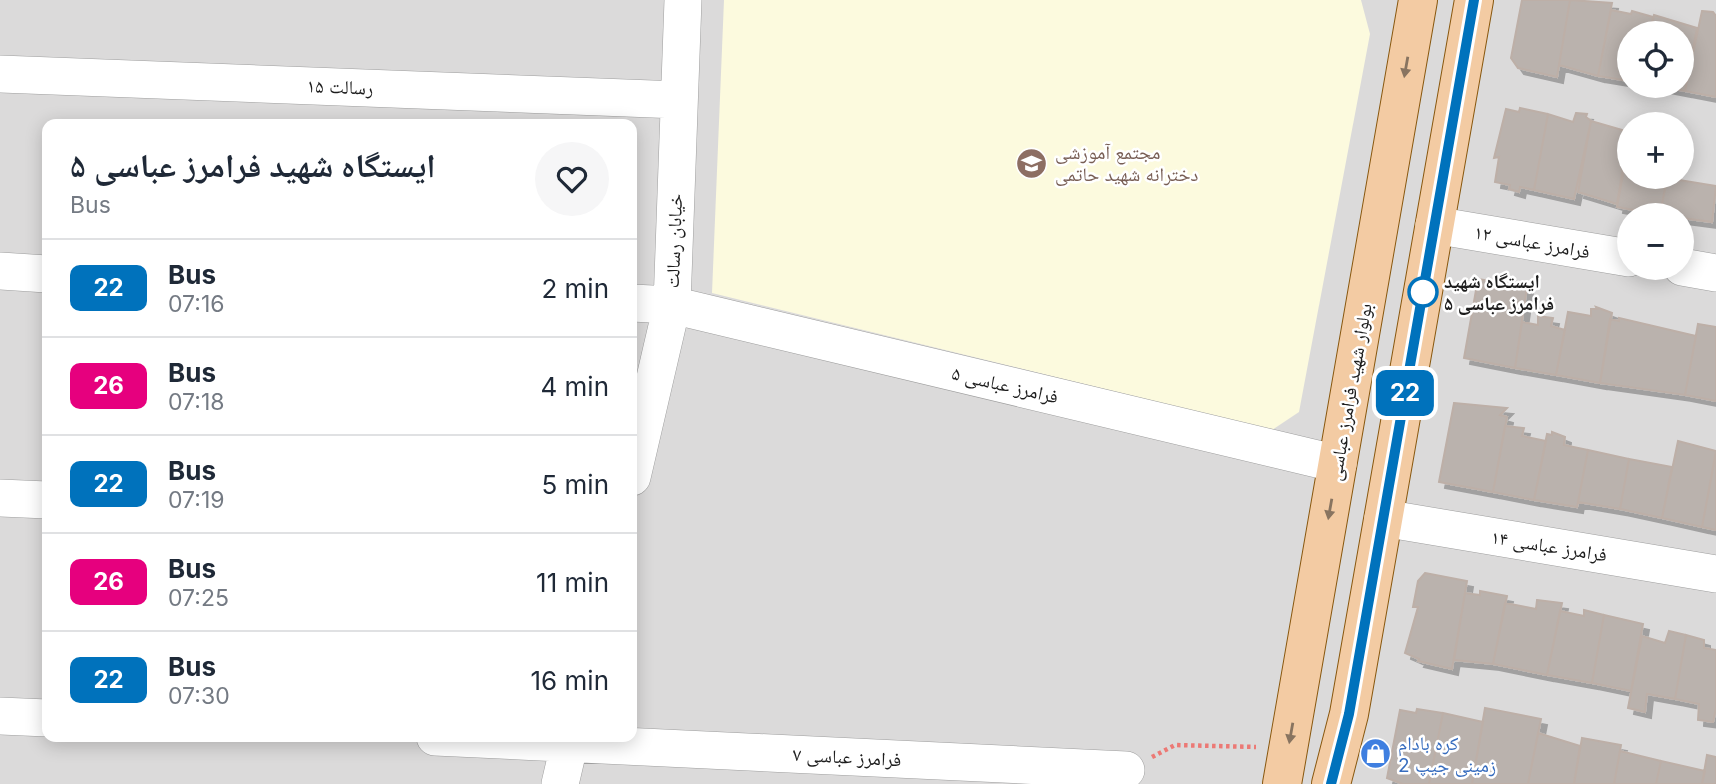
<!DOCTYPE html>
<meta charset="utf-8">
<style>
:root{--surface:#fff;--page:#f6f6f7;--text:#1f2937;--muted:#747a83;--line:#e0e1e3}
body{margin:0;font-family:Inter,"Noto Naskh Arabic",sans-serif;background:var(--page);color:var(--text);height:100vh;display:flex;flex-direction:column;font-size:26px;white-space:nowrap}
*{box-sizing:border-box;margin:0}
p{font-size:23px;color:var(--muted)}
.icon{flex:none;width:38px;height:38px;fill:none;stroke:currentColor;stroke-width:2;stroke-linecap:round;stroke-linejoin:round}
.map{position:relative;flex:1;overflow:hidden}
.side{position:absolute;left:42px;top:119px;width:595px;height:623px;display:flex;flex-direction:column;background:var(--surface);border-radius:14px;box-shadow:0 4px 18px #0003}
.side>*{flex:none}
.badge{padding:0 14px;border-radius:10px;font-size:24px;line-height:46px}
.buttons{position:absolute;left:1617px;top:21px;display:grid;gap:14px}
.buttons a{display:grid;place-items:center;width:77px;height:77px;border-radius:50%;background:var(--surface);box-shadow:0 4px 18px #0003;font-size:35px}
.map>.badge{position:absolute;translate:-50% -50%;box-shadow:0 0 0 4px #fff}
.round{display:grid;place-items:center;flex:none;width:74px;height:74px;border-radius:37px;background:var(--page)}
.overview{display:flex;align-items:center;justify-content:space-between;height:119px;padding:0 28px}
h1{font-size:33px;font-weight:700;line-height:52px}
ul{padding:0;list-style:none}
li{display:flex;align-items:center;gap:21px;height:98px;padding:0 28px;border-top:2px solid var(--line)}
li div{flex:1}
li b{display:block;font-size:26px}
li em{font-style:normal}
li .badge{min-width:77px;font-weight:700;text-align:center}
.map>svg:first-child{display:block}
</style>
<div class="map">
<svg width="1716" height="784" viewBox="0 0 1716 784">
<defs>
<filter id="shadow"><feDropShadow dx="6" dy="6" stdDeviation="0" flood-color="#0004"/></filter>
</defs>
<rect width="100%" height="100%" fill="#ede9e3"/>
<path fill="#dbdada" fill-rule="evenodd" d="M0 0H1716V784H0ZM1629 33H1682V86H1629ZM47 124H632V737H47ZM1629 124H1682V177H1629ZM1629 215H1682V268H1629Z"/>
<path fill="#fcfade" d="M724 0H1361L1370 34 1299 412 1272 430 712 293Z"/>
<path fill="#bab2ad" stroke="#bdafa7" stroke-width="2" filter="url(#shadow)" d="M1522 0H1570L1557 77 1518 68 1511 58Z
M1570 0 1612 3 1598 76 1559 65Z
M1611 10 1631 14 1632 11 1653 17 1650 33H1629V81L1598 76Z
M1702 11 1713 12 1716 16V97L1685 91Z
M1654 15 1697 28 1685 91 1659 86H1682V33H1650Z
M1520 108 1548 114 1534 190 1520 187 1519 192 1509 189 1510 185 1495 182 1499 157 1494 158 1506 109 1519 112Z
M1576 113 1587 114 1586 117 1591 121 1574 199 1534 190 1548 114 1573 122Z
M1591 121 1629 132 1617 204 1578 192Z
M1629 142V177H1667L1660 215 1617 207Z
M1667 178 1716 186 1712 222 1682 218V215H1660Z
M1478 279 1527 287 1515 368 1464 358Z
M1596 307 1612 313 1600 383 1556 375 1568 312 1591 316V309H1597Z
M1538 316 1553 318 1551 326 1565 330 1556 375 1515 368 1522 322 1538 325Z
M1619 318 1696 336 1685 395 1600 383 1610 319 1619 321Z
M1698 324 1716 327V401L1685 395Z
M1454 403 1507 408 1500 415 1507 417 1493 492 1439 482Z
M1505 426 1524 428 1522 436 1546 441 1534 500 1493 492Z
M1552 432 1565 437 1564 445 1588 450 1577 507 1534 500 1547 434 1552 435Z
M1678 441 1716 451 1702 527 1662 518Z
M1588 450 1629 459 1620 509 1578 502Z
M1715 458H1716V530L1702 527Z
M1629 459 1672 467 1662 518 1620 509Z
M1425 573 1467 581 1452 669 1418 661 1419 659 1405 653 1418 607H1413L1418 581Z
M1480 591 1507 596 1493 664 1454 660 1465 593 1480 595Z
M1537 600 1562 603 1547 675 1493 664 1505 603 1536 609Z
M1584 610 1604 615 1592 683 1547 675 1560 611 1584 616Z
M1604 615 1643 624 1631 691 1592 683Z
M1669 631 1686 635 1675 699 1647 694 1645 712 1628 708 1642 636 1665 643Z
M1686 635 1704 640V648L1716 650V709L1713 722 1698 720 1699 704 1675 699Z
M1485 708 1541 719 1528 784H1472Z
M1417 709 1443 713 1429 784H1403L1387 778 1400 710 1416 713Z
M1443 713 1483 722 1472 784H1429Z
M1538 733 1580 746 1574 784H1528Z
M1582 738 1621 745 1614 784H1574Z
M1620 751 1661 761 1656 784H1614Z
M1707 755 1716 757V784H1702Z
M1661 761 1705 771 1702 784H1656Z"/>
<g fill="none" stroke-linecap="round" stroke-linejoin="round">
<defs>
<path id="minor" d="M0 74 679 100
M1434 225 1629 258
M1682 267 1716 273
M0 271 47 274
M632 303 672 305 1338 464
M632 477 672 305 683 0
M0 498 47 500
M1383 518 1716 574
M0 716 47 718
M435 737 1126 770
M560 784 571 737"/>
<path id="major" d="M1282 784 1418 0
M1331 784 1349 714 1474 0"/>
</defs>
<use href="#minor" stroke="#9e9e9e" stroke-width="38"/>
<use href="#major" stroke="#88570e" stroke-width="40"/>
<path stroke="#ec7975" stroke-width="4.5" stroke-dasharray="3.5 3.5" stroke-linecap="butt" d="M1152 757 1175 745 1256 747"/>
<use href="#minor" stroke="#fff" stroke-width="37"/>
<use href="#major" stroke="#f3cba3" stroke-width="38"/>
</g>
<defs><path id="oneway-solid" d="M-6-.8H1V-3.2L6.5 0L1 3.2V.8H-6Z" transform="scale(1.75)"/></defs>
<g fill="#887460">
<use href="#oneway-solid" transform="translate(1406 67) rotate(100)"/>
<use href="#oneway-solid" transform="translate(1330 509) rotate(100)"/>
<use href="#oneway-solid" transform="translate(1291 733) rotate(100)"/>
</g>
<g fill="none" stroke-linecap="round" stroke-linejoin="round">
<defs>
<path id="line" d="M1331 784 1349 714 1474 0"/>
</defs>
<use href="#line" stroke="#fff" stroke-width="16"/>
<use href="#line" stroke="#0072bc" stroke-width="10"/>
</g>
<defs>
<symbol id="school-disc" viewBox="-11 -11 22 22"><circle r="9.5" fill="#8d6e63" stroke="#fff"/><path d="M0-5L7-2L0 1L-7-2ZM-4 1L0 2.5L4 1V4Q0 6-4 4Z" fill="#fff"/></symbol>
<symbol id="shop-disc" viewBox="-11 -11 22 22"><circle r="9.5" fill="#3f7fe0" stroke="#fff"/><path d="M-5-2.5h2.3a2.7 3.5 0 0 1 5.4 0H5L5.5 6h-11ZM-1.5-2.5h3a1.5 2.3 0 0 0-3 0Z" fill="#fff"/></symbol>
</defs>
<g fill-rule="evenodd">
<use href="#school-disc" x="1014" y="146" width="35" height="35"/>
<use href="#shop-disc" x="1358" y="736" width="35" height="35"/>
</g>
<circle fill="#fff" stroke="#0072bc" stroke-width="3.5" cx="1423" cy="292" r="14"/>
<g text-anchor="middle" dominant-baseline="central" stroke-width="5" stroke-linejoin="round" paint-order="stroke">
<g font-size="19" fill="#1d1d1d" stroke="#fff">
<text transform="translate(340 87) rotate(2)">رسالت ۱۵</text>
<text transform="translate(674 241) rotate(-88)">خیابان رسالت</text>
<text transform="translate(1532 242) rotate(10)">فرامرز عباسی ۱۲</text>
<text transform="translate(1005 385) rotate(13)">فرامرز عباسی ۵</text>
<text transform="translate(1350 392) rotate(-80)">بولوار شهید فرامرز عباسی</text>
<text transform="translate(1549 546) rotate(9)">فرامرز عباسی ۱۴</text>
<text transform="translate(847 757) rotate(3)">فرامرز عباسی ۷</text>
</g>
<g font-size="19" fill="#785e54" stroke="#fff" text-anchor="start">
<text x="1055" y="152">مجتمع آموزشی<tspan x="1055" dy="22">دخترانه شهید حاتمی</tspan></text>
</g>
<g font-size="19" font-weight="bold" fill="#1d1d1d" stroke="#fff" text-anchor="start">
<text x="1444" y="281">ایستگاه شهید<tspan x="1444" dy="22">فرامرز عباسی ۵</tspan></text>
</g>
<g font-size="19" fill="#366cbe" stroke="#fff" text-anchor="start">
<text x="1398" y="743">کره بادام<tspan x="1398" dy="22">زمینی جیپ 2</tspan></text>
</g>
</g>
</svg>
<div class="buttons">
<a><svg class="icon" aria-label="locate" viewBox="0 0 24 24"><circle cx="12" cy="12" r="6"/><path d="M12 2v4M12 18v4M2 12h4M18 12h4"/></svg></a>
<a>+</a>
<a>−</a>
</div>
<b class="badge" style="left:1405px;top:393px;background:#0072bc;color:#fff">22</b>
<section class="side">
<div class="overview"><div><h1>ایستگاه شهید فرامرز عباسی ۵</h1><p>Bus</p></div><a class="round"><svg class="icon" aria-label="heart" viewBox="0 0 24 24"><path d="M12 20l-8-8c-3-5 5-10 8-4 3-6 11-1 8 4z"/></svg></a></div>
<ul>
<li><span class="badge" style="background:#0072bc;color:#fff">22</span><div><b>Bus</b><p>07:16</p></div><em>2 min</em></li>
<li><span class="badge" style="background:#e6007e;color:#fff">26</span><div><b>Bus</b><p>07:18</p></div><em>4 min</em></li>
<li><span class="badge" style="background:#0072bc;color:#fff">22</span><div><b>Bus</b><p>07:19</p></div><em>5 min</em></li>
<li><span class="badge" style="background:#e6007e;color:#fff">26</span><div><b>Bus</b><p>07:25</p></div><em>11 min</em></li>
<li><span class="badge" style="background:#0072bc;color:#fff">22</span><div><b>Bus</b><p>07:30</p></div><em>16 min</em></li>
</ul>
</section>
</div>
